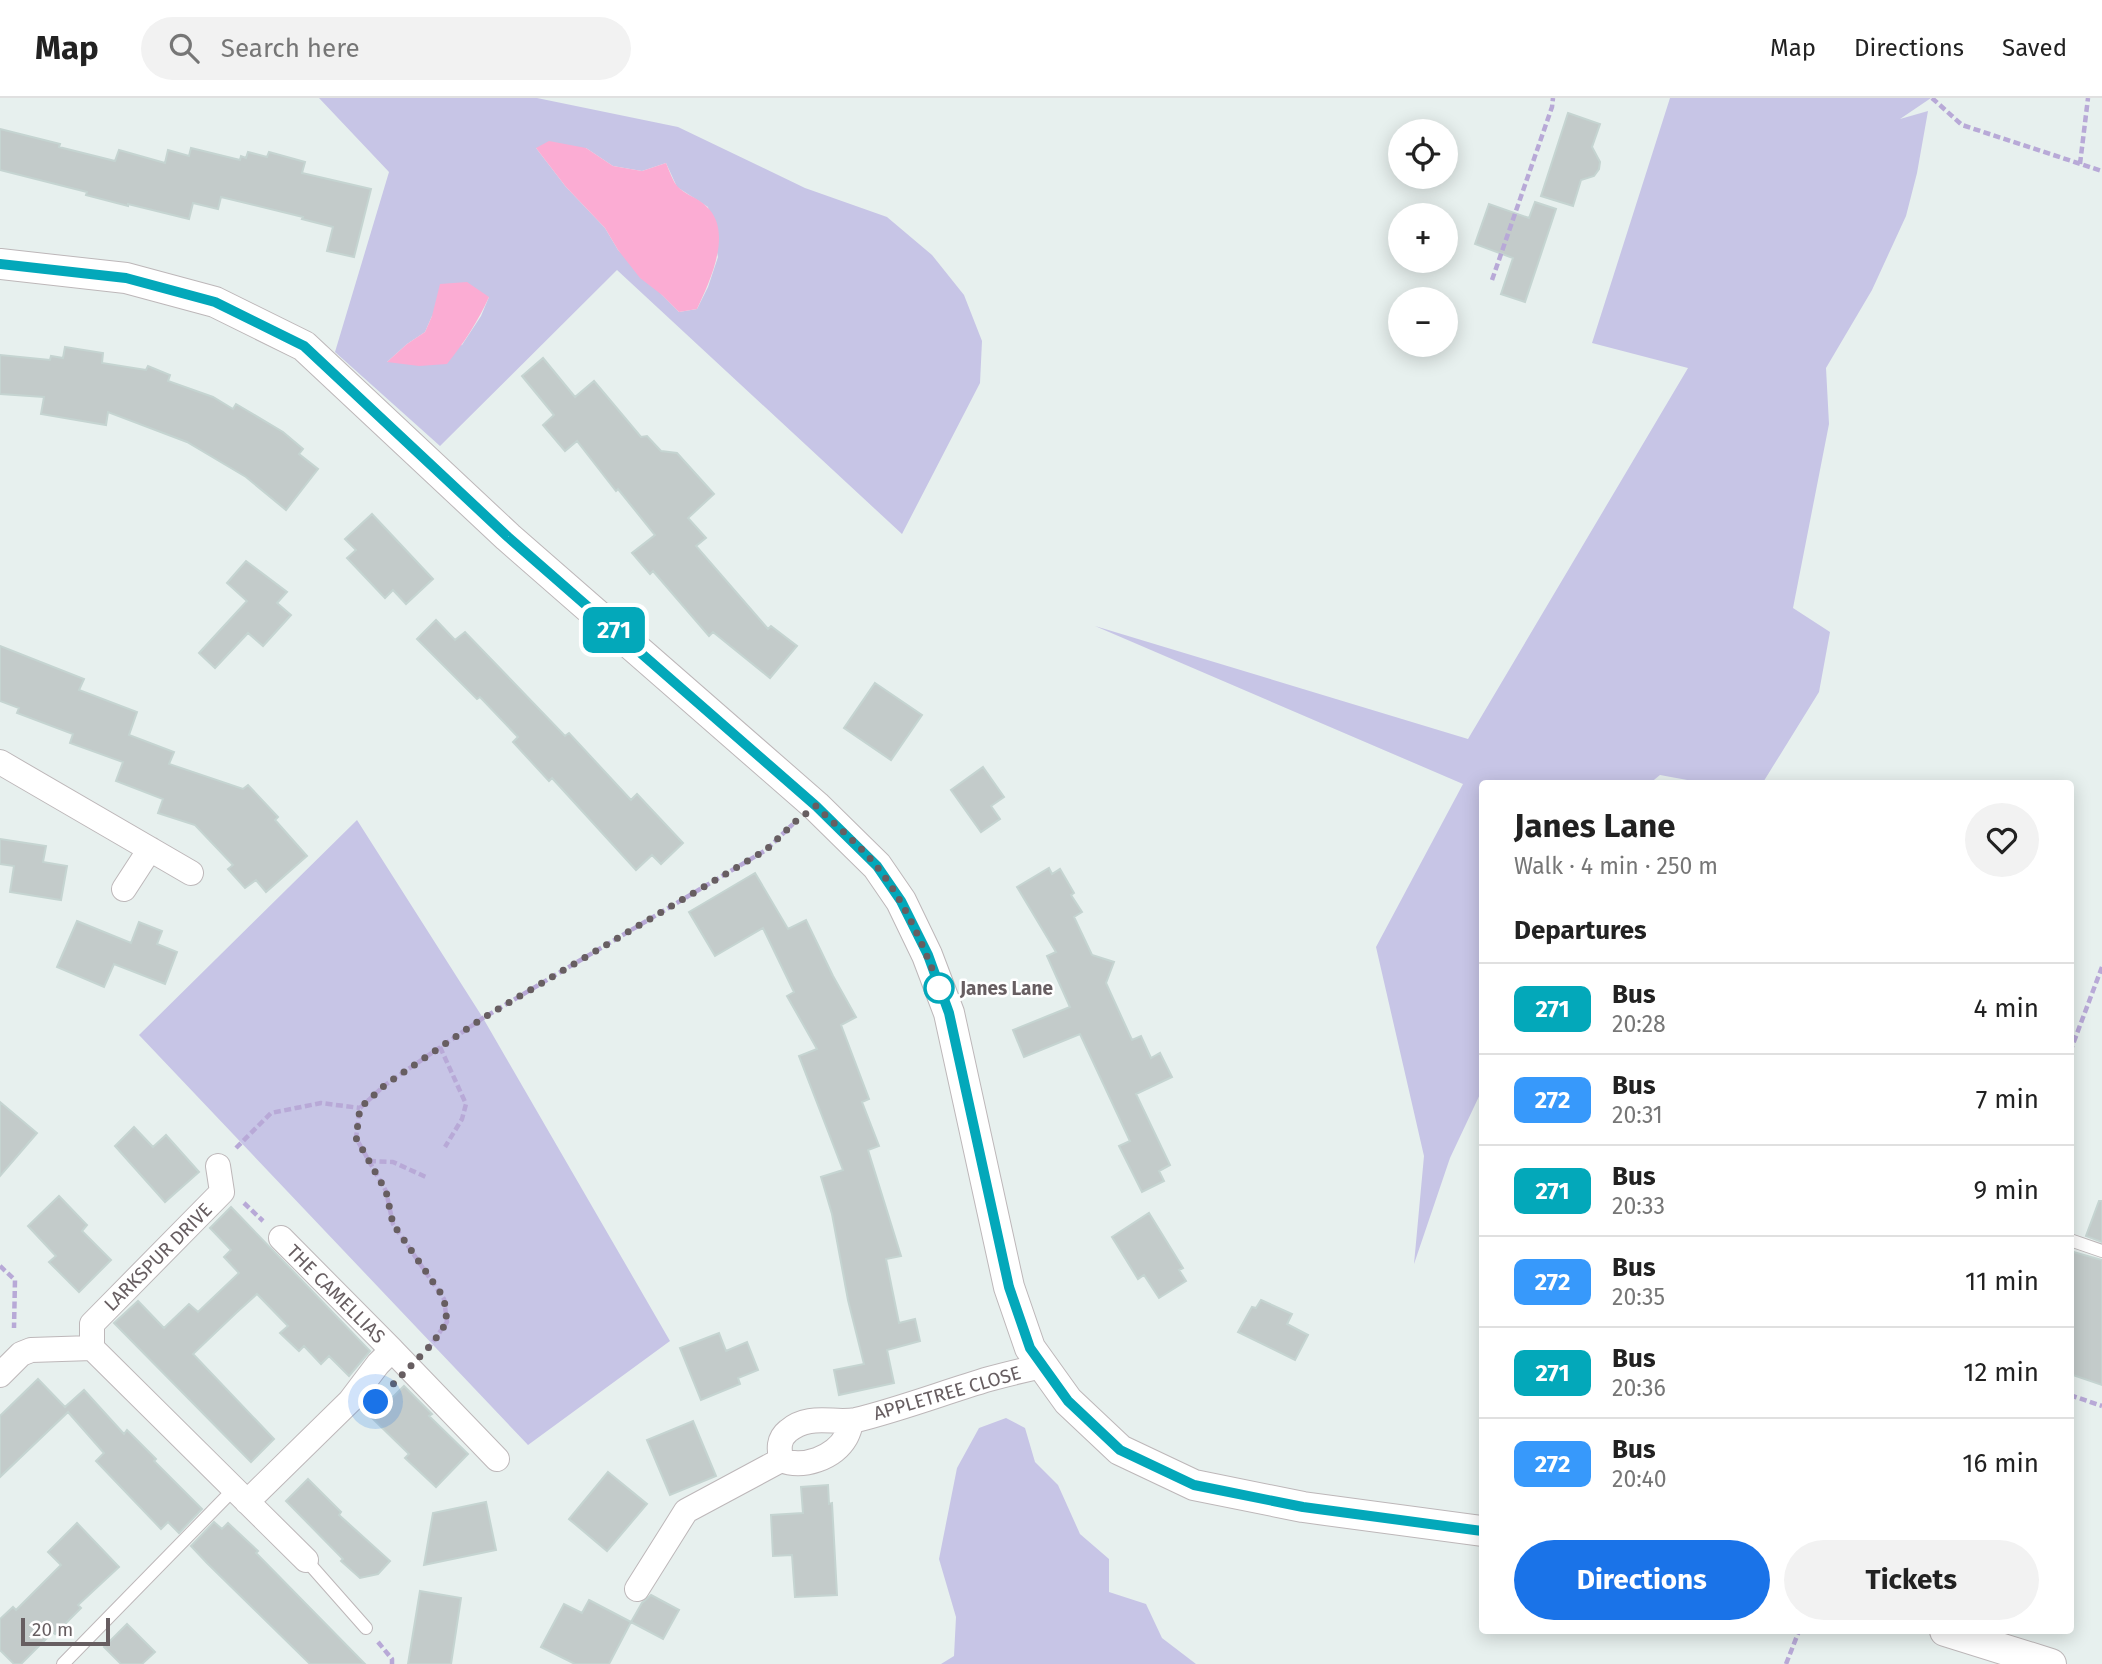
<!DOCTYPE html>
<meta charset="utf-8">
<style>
:root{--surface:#fff;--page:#f2f2f2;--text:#222;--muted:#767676;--line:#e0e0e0;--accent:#1a73e8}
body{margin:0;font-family:"Fira Sans",sans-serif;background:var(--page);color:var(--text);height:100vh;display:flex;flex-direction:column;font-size:26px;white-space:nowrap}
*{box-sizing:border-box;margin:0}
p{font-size:23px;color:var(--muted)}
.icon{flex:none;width:38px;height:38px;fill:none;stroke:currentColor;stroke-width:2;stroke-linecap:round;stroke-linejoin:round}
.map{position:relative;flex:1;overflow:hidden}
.drawer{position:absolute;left:1479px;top:682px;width:595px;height:854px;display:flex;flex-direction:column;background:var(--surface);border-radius:7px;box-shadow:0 4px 18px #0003}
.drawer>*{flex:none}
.badge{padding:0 14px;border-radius:10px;font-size:24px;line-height:46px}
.fabs{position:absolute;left:1388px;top:21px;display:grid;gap:14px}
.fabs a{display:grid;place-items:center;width:70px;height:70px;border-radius:50%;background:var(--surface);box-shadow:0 4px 18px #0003;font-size:35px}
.scale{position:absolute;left:21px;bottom:18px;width:89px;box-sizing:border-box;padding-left:7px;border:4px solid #675e61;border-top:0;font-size:19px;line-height:24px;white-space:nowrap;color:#675e61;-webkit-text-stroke:5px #fff;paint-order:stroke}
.you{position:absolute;width:35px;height:35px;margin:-18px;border:5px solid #fff;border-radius:50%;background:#1a73e8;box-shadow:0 0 0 10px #1a73e833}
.map>.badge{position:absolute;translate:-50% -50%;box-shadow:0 0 0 4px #fff}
h2{padding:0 35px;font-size:26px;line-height:63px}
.round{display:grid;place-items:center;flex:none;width:74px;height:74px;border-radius:37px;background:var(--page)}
.head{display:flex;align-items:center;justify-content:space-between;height:119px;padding:0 35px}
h1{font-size:33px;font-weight:700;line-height:52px}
.button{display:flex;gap:14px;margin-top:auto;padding:14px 35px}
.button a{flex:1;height:80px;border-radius:42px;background:var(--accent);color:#fff;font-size:28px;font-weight:700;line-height:80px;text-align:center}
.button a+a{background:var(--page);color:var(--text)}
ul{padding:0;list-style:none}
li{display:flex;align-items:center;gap:21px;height:91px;padding:0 35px;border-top:2px solid var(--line)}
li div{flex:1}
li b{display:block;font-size:26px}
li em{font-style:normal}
li .badge{min-width:77px;font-weight:700;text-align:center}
header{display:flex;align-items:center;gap:42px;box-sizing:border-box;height:98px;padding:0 35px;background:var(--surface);border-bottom:2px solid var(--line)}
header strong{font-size:33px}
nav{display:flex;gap:38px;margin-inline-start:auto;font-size:24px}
.search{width:490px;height:63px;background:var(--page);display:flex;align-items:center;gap:18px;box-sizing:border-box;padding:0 24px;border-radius:38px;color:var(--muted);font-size:26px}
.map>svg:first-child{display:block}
</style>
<header>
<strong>Map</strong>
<div class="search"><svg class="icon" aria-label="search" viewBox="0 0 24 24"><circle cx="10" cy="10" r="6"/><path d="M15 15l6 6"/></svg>Search here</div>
<nav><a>Map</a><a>Directions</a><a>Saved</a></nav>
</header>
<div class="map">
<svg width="2102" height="1566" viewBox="0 0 2102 1566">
<rect width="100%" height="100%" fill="#e7f0ee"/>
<path fill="#c7c5e6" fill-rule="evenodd" d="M319 0H537L678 29 805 90 887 119 932 157 964 197 982 243 980 285 902 436 617 172 440 348 335 254 389 74ZM536 50H586L613 68 642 73 666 65 677 89 708 109 718 159 708 189 697 211 679 214 618 152 605 130 566 89ZM489 199 481 218 462 247 387 264 407 246 425 234 432 218Z
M1670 0H1931L1900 21 1928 13 1917 75 1906 118 1872 192 1826 270 1829 326 1793 510 1830 534 1819 594 1762 686H1709L1660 677 1649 686H1482V992L1450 1060 1414 1166 1424 1058 1376 849 1463 686 1095 528 1468 641 1688 270 1592 245Z
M357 722 483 920 670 1243 528 1347 139 937Z
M1006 1320 1025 1330 1035 1364 1058 1387 1080 1436 1109 1461V1494L1146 1506 1162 1540 1196 1566H941L954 1558 956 1519 939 1461 957 1370 979 1330Z"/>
<path fill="#fbacd3" d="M549 43 586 50 613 68 642 73 666 65C669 72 673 84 678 89 686 97 698 100 706 108 734 133 710 183 697 211L679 214 662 197 640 180 618 152 605 130 566 89 536 50Z
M467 184 489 199C478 223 464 245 447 266L419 268 387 264 407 246 425 234 432 218 440 186Z"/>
<path fill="#c3cbca" stroke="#c5d4d1" stroke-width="2" d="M1568 15 1600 26 1592 49 1600 64 1599 71 1594 78 1581 82 1573 108 1541 98Z
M0 31 60 46 59 49 115 63 119 52 165 65 168 52 189 58 191 50 240 62 241 58 246 60 248 54 267 59 269 54 305 64 302 75 371 91 354 159 327 153 333 129 302 121 303 119 221 99 218 111 193 105 189 121 128 106V108L86 97 87 94 0 72Z
M1535 104 1556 111 1525 204 1501 196 1513 160 1475 146 1489 106 1529 120Z
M65 249 103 255 102 265 146 272 148 268 170 277 168 283 213 299 233 311 236 306 283 334 303 351 299 356 318 371 286 412 246 379 187 344 108 314 106 327 41 316 44 299 0 296V257L50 262 51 258 63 260Z
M543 260 575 299 594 283 641 339 647 338 661 353 677 355 714 396 688 420 706 440 696 448 768 531 771 528 797 548 770 580 713 534 709 538 653 473 650 476 632 455 655 437 618 391 616 393 577 343 565 353 543 327 554 317 522 278Z
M372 416 433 481 406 506 393 492 385 500 347 460 356 452 345 441Z
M246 463 287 494 277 505 291 517 263 548 248 535 215 570 199 555 247 503 227 485Z
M436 522 455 542 465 534 565 638 569 635 631 702 637 696 683 745 661 766 652 757 636 772 552 680 549 683 513 644 518 639 480 599 477 601 417 541Z
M0 548 84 581 79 592 137 614 129 637 174 654 169 666 243 691 248 687 278 719 275 722 307 758 266 794 256 782 245 790 228 771 233 767 195 727 158 715 163 701 116 683 123 664 70 645 73 636 17 615 19 610 0 603Z
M875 585 922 617 891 662 844 630Z
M983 669 1004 699 991 708 1000 721 981 734 951 692Z
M0 741 46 748 43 764 67 768 61 802 10 794 14 768 0 766Z
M1049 770 1052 776 1060 771 1074 795 1071 797 1082 814 1074 819 1092 857 1114 864 1106 885 1132 942 1141 938 1151 960 1160 955 1172 979 1136 996 1170 1067 1159 1073 1164 1083 1142 1094 1119 1048 1130 1043 1080 936 1024 959 1013 932 1070 909 1047 858 1056 854 1017 789Z
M755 775 788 831 806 822 833 878 856 919 841 927 869 1001 862 1004 879 1048 868 1052 901 1158 886 1161 899 1225 915 1221 920 1243 887 1252 894 1285 839 1297 834 1272 864 1266 848 1202 832 1116 821 1079 843 1072 799 958 817 951 787 898 794 894 763 830 715 858 689 814Z
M77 823 131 845 139 824 162 833 157 846 177 854 165 886 114 866 104 889 57 869Z
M0 1004 37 1035 0 1078Z
M134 1029 153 1049 166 1037 199 1074 165 1104 115 1048Z
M59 1098 87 1127 82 1133 111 1162 79 1194 49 1164 56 1158 28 1128Z
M2099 1103H2102V1144L2086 1138Z
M231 1109 370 1253 349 1278 329 1258 321 1266 304 1248 299 1253 280 1235 288 1228 257 1196 236 1215 193 1256 274 1341 251 1364 114 1225 138 1203 164 1230 189 1206 198 1214 239 1175 224 1159 231 1152 210 1130Z
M1149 1115 1183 1170 1179 1172 1186 1183 1159 1200 1144 1177 1138 1181 1112 1139Z
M2070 1153 2102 1162V1287L2070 1276Z
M1261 1202 1292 1216 1287 1226 1308 1237 1295 1262 1238 1234 1252 1209 1256 1210Z
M719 1235 726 1253 747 1244 758 1272 738 1280 740 1286 701 1302 680 1250Z
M38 1281 65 1309 84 1292 124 1336 127 1332 156 1361 154 1363 202 1411 179 1435 168 1424 161 1431 96 1363 104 1355 68 1314 0 1379V1318Z
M404 1288 432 1316 429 1318 468 1356 436 1389 405 1360 409 1356 372 1320Z
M693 1323 716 1378 670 1397 647 1342Z
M608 1374 647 1406 607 1453 569 1421Z
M308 1381 341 1414 339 1417 390 1463 378 1476 360 1480 341 1463 343 1461 286 1403Z
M828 1387 829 1406 832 1405 837 1497 795 1499 792 1457 773 1458 771 1417 803 1415 801 1389Z
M486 1404 496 1452 424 1467 433 1415Z
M214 1424 222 1431 228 1425 258 1453 256 1455 365 1566H310L207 1465 191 1448Z
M77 1425 119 1469 78 1507 81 1510 55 1536 53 1534 21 1566H14L0 1552V1521L13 1509 16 1512 61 1467 48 1454Z
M420 1493 461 1500 451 1566H408Z
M651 1497 679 1512 663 1541 631 1524 642 1505Z
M589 1502 631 1524 609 1566H575L541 1549 564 1506 582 1515Z
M127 1526 155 1554 142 1566H121L104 1549Z"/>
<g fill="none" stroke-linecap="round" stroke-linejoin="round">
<defs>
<path id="service" d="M2070 1142 2102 1153
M306 1462 366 1530
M63 1566 234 1391"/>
<path id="minor" d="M0 664 191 775
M124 791 150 751
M281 1140 392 1252
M92 1250V1226L222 1094 218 1068
M0 1277 21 1256 31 1252 92 1250 306 1462
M852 1323C850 1328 849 1334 846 1339 834 1360 803 1371 781 1362 779 1351 778 1341 788 1333 809 1315 833 1326 856 1322 901 1311 945 1294 989 1281 1007 1276 1024 1272 1042 1268
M247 1404 350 1303 378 1266 392 1252 497 1361
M637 1491 686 1413 781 1362"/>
<path id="tertiary" d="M0 166 126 180 215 204 304 248 508 439 816 708 877 768 901 803 927 857 949 915 1009 1189 1030 1250 1068 1303 1120 1352 1194 1387 1303 1409 1482 1433
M1945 1533 2051 1566"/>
</defs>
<use href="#service" stroke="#bdb7b9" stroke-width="14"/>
<use href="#minor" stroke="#bdb7b9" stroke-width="26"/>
<use href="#tertiary" stroke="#bdb7b9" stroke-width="32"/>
<path stroke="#b8a9d7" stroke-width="4.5" stroke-dasharray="7 3.5" stroke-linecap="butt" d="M1932 0 1962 27 2102 73
M2080 66 2088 0
M1492 182 1552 9 1553 0
M440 949 466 1006 462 1021 445 1049
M2070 954 2102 869
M236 1050 271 1015 321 1005 360 1010
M369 1063 393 1064 426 1079
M244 1105 263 1123
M0 1168 15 1182 14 1230
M427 1252 447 1224 444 1201 393 1126 386 1093 356 1040 360 1010 385 987 483 920 766 752 793 726
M2070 1297 2102 1308
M378 1544 392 1561V1566
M1786 1566 1799 1533"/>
<use href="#service" stroke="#fff" stroke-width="12"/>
<use href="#minor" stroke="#fff" stroke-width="24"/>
<use href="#tertiary" stroke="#fff" stroke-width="30"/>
</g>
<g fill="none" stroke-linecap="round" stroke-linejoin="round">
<defs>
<path id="line" d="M0 166 126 180 215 204 304 248 508 439 816 708 877 768 901 803 928 857 949 915 1009 1189 1030 1250 1068 1303 1120 1352 1194 1387 1303 1409 1482 1433"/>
</defs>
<use href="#line" stroke="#fff" stroke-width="16"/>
<use href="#line" stroke="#03a8ba" stroke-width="10"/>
<path stroke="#675e61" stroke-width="7" stroke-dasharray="0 12.6" d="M376 1304 432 1246 447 1224 444 1200 393 1126 386 1093 356 1040 360 1010 385 987 483 920 766 752 796 723 816 708C836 728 860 747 878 770 907 807 925 852 942 896L939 890"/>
</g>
<circle fill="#fff" stroke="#03a8ba" stroke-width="3.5" cx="939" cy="890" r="14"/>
<g text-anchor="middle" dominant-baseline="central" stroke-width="5" stroke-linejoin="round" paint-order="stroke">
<g font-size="19" font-weight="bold" fill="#675e61" stroke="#fff" text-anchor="start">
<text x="960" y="890">Janes Lane</text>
</g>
<g font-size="19" fill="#675e61" stroke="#fff">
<text transform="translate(158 1159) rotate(-45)">LARKSPUR DRIVE</text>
<text transform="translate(336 1196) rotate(45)">THE CAMELLIAS</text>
<text transform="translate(947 1295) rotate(-16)">APPLETREE CLOSE</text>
</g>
</g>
</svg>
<div class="fabs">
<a><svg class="icon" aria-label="locate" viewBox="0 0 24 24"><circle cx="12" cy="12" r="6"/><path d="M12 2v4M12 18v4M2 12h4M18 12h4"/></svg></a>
<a>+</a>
<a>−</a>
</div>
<div class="scale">20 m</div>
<div class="you" style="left:376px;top:1304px"></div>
<b class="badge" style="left:614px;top:532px;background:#03a8ba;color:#fff">271</b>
<section class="drawer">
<div class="head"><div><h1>Janes Lane</h1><p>Walk · 4 min · 250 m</p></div><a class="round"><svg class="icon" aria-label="heart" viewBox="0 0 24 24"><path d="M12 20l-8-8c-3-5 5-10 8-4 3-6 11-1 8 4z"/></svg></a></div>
<h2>Departures</h2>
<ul>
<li><span class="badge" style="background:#03a8ba;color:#fff">271</span><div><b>Bus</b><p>20:28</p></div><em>4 min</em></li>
<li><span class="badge" style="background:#3799fb;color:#fff">272</span><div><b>Bus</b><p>20:31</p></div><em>7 min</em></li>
<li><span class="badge" style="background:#03a8ba;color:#fff">271</span><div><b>Bus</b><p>20:33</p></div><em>9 min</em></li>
<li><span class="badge" style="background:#3799fb;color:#fff">272</span><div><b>Bus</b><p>20:35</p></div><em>11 min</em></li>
<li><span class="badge" style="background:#03a8ba;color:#fff">271</span><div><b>Bus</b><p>20:36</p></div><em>12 min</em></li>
<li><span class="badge" style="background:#3799fb;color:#fff">272</span><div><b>Bus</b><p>20:40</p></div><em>16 min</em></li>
</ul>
<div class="button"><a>Directions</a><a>Tickets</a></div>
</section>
</div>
